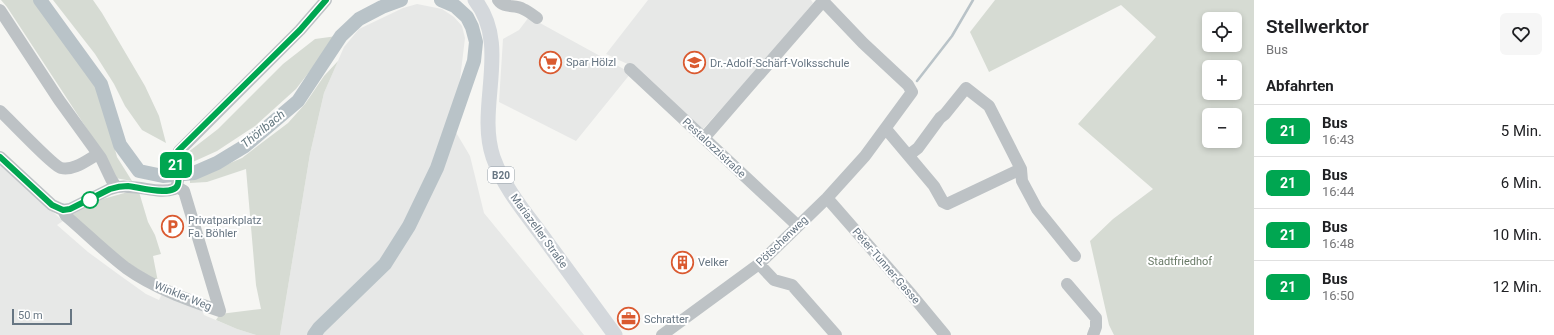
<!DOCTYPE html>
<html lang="de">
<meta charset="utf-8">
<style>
:root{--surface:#fff;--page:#f6f6f6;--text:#202124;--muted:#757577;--line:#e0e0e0}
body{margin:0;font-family:Roboto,sans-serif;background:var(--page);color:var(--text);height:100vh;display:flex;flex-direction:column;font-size:15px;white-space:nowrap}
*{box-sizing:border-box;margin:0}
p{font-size:13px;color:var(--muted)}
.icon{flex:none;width:22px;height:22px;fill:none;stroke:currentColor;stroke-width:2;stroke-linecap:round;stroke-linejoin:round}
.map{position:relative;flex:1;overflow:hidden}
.side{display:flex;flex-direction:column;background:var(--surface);width:300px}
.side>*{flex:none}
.badge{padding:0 8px;border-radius:6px;font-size:14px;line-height:26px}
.controls{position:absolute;left:1202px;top:12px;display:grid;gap:8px}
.controls a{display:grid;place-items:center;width:40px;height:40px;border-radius:6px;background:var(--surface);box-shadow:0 2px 6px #0003;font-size:20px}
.scale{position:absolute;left:12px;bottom:10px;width:60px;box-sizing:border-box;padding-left:4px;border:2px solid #677683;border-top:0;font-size:11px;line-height:14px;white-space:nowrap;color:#677683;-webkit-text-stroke:3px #fff;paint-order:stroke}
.map>.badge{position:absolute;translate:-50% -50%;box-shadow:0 0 0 2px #fff}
h2{padding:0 12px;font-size:15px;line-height:36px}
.round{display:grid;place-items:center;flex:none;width:42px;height:42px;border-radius:6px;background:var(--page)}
.overview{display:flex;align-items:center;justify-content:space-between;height:68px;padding:0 12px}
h1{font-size:19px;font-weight:600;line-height:30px}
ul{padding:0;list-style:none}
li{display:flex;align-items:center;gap:12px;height:52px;padding:0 12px;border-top:1px solid var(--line)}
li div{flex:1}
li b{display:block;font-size:15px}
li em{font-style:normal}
li .badge{min-width:44px;font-weight:700;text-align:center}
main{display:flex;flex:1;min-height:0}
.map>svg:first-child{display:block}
</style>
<main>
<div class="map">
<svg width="1254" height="335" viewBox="0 0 1254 335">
<rect width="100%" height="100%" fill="#f6f6f3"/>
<path fill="#e7e8e7" d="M648 0H811L813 3 775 49 703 129 636 68 606 54Z
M417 4 442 9 454 17 462 26 465 38 454 129 470 156 484 213 584 335H280L310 154 324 93 344 47 359 29 403 8Z
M529 17 631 73 576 141 499 102 503 39 519 30Z
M0 165 63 221 57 225 88 252 118 274 146 294 159 300 163 292 201 308 204 315 237 329 256 335H0Z"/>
<path fill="#d6dbd3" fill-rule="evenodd" d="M1 0H36L92 79 109 118 113 142 117 157 132 181 115 178 106 158 7 7Z
M53 0H93L102 13 145 86 159 116 166 143 142 130 125 106 114 84 95 54Z
M995 0H1254V335H1114L1109 325 1090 241 1113 219 1153 189 1078 124 1156 37 1121 5 989 72 970 32ZM1209 19H1235V45H1209ZM1209 67H1235V93H1209ZM1209 115H1235V141H1209Z
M337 36 296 89 255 126 217 151 184 166 183 156 218 129 283 64 315 39Z
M338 61 324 93 310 154 280 335H256L237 329 216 320 220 314 261 309 256 285 246 169 207 182 190 183V180L242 158 288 123 305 104 324 76Z
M128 192H139L148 222 155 235 161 254 153 256 158 282 113 253 71 215 103 199Z"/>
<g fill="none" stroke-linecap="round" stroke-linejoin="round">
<path stroke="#b9c3c8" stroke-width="2.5" d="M917 81 952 36 973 0"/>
<path stroke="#b9c3c8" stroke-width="14" d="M40 0 101 84 120 145 139 171 163 176 194 173 217 163 245 146 298 101 341 36 359 19 382 7 401 0
M314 335 319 328 385 264 409 226 437 168 474 61 476 42 472 27 467 17 455 6 441 0"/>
<path stroke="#bdc2c5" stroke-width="12" d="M498 0C504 9 515 4 523 9 528 11 533 15 537 18
M0 10 59 100 101 158 111 179 116 187
M630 69 798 226
M0 111C10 120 53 166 61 168 74 171 87 160 98 154
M886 129 934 186 943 202 947 204 1021 169
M704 138 823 1
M909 155 918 148 940 118 945 114 966 88 989 106 1021 169 1022 181 1037 209 1075 256
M0 157 52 205 63 210 70 209 110 189C116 187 123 186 129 187 144 187 160 194 174 189 184 180 171 163 179 151L300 30 326 0
M827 198 911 294 945 335
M63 210 66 216C86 233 105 252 126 268 154 288 188 300 220 311L184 191 177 187
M759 264 774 280 792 285 836 335
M1067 284 1096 318V327L1093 335
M662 335 759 264 827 198 865 156 912 92 908 85 863 43 822 0"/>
<path stroke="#d4d8dc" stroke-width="15" d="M475 0C511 46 476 106 493 157 503 186 523 210 541 234 566 268 590 301 615 335"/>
</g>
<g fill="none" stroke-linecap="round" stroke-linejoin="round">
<defs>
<path id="line" d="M0 157 52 205 63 210 70 209 110 189C116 187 122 186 128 186 138 187 175 198 178 184 181 172 172 162 178 151L300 30 326 0"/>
</defs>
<use href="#line" stroke="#fff" stroke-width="9"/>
<use href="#line" stroke="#00a651" stroke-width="6"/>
</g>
<defs>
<symbol id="supermarket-ring" viewBox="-11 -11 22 22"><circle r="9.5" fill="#fff" stroke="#da5a30" stroke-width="1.5"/><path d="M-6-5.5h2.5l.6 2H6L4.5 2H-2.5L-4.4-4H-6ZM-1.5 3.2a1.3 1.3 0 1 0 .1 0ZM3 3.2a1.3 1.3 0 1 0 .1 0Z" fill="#da5a30"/></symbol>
<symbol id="school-ring" viewBox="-11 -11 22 22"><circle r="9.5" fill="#fff" stroke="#da5a30" stroke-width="1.5"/><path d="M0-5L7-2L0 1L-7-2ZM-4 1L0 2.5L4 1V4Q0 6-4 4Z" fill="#da5a30"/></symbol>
<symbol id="parking-ring" viewBox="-11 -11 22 22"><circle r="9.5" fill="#fff" stroke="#da5a30" stroke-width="1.5"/><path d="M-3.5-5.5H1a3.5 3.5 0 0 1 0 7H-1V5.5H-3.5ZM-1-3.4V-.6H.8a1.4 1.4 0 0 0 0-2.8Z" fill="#da5a30"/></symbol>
<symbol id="building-ring" viewBox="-11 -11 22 22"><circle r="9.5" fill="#fff" stroke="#da5a30" stroke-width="1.5"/><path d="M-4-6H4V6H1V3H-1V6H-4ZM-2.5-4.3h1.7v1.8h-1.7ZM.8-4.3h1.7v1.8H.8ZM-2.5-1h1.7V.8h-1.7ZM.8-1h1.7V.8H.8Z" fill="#da5a30"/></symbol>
<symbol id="office-ring" viewBox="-11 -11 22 22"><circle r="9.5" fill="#fff" stroke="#da5a30" stroke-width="1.5"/><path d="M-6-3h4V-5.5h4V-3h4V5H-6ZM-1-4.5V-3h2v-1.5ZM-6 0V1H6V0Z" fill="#da5a30"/></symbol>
</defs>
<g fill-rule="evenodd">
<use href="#supermarket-ring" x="538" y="50" width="25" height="25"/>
<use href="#school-ring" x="682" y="50" width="25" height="25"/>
<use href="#parking-ring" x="160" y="214" width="25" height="25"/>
<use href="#building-ring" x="670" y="250" width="25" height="25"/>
<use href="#office-ring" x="616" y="306" width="25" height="25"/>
</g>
<circle fill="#fff" stroke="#00a651" stroke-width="2" cx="90" cy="200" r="8"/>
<g text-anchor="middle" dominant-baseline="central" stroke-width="4" stroke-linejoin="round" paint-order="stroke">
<rect fill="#fff" stroke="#959fa8" stroke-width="1" x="488" y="167" width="26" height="16" rx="3"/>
<g font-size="10" font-weight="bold" fill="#677683">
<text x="501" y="175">B20</text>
</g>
<g font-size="11" fill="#677683" stroke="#fff" text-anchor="start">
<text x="566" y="62">Spar Hölzl</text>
<text x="710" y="63">Dr.-Adolf-Schärf-Volksschule</text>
<text x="188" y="220">Privatparkplatz<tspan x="188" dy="13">Fa. Böhler</tspan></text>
<text x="698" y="262">Velker</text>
<text x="644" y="319">Schratter</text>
</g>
<g font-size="11" fill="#677683" stroke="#fff">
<text transform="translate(714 148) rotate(43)">Pestalozzistraße</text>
<text transform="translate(539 231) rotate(54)">Mariazeller Straße</text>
<text transform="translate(782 241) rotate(-44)">Pötschenweg</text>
<text transform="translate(886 266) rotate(49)">Peter-Tunner-Gasse</text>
<text transform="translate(183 296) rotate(22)">Winkler Weg</text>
</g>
<g font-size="11" fill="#697a66" stroke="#fff">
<text x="1180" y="261">Stadtfriedhof</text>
</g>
<g font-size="12" font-style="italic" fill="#63777f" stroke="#fff">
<text transform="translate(263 129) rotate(-39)">Thörlbach</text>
</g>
</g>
</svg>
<div class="controls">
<a><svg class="icon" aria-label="locate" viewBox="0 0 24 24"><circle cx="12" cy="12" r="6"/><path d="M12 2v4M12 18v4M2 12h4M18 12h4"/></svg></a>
<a>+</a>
<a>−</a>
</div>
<div class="scale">50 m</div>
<b class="badge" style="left:176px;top:165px;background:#00a651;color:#fff">21</b>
</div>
<section class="side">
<div class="overview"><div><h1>Stellwerktor</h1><p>Bus</p></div><a class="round"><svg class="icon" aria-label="heart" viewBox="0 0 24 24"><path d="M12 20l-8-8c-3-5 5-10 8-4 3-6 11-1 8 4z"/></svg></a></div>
<h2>Abfahrten</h2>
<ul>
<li><span class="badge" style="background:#00a651;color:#fff">21</span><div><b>Bus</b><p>16:43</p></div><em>5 Min.</em></li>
<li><span class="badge" style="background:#00a651;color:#fff">21</span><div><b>Bus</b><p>16:44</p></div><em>6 Min.</em></li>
<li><span class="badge" style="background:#00a651;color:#fff">21</span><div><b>Bus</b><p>16:48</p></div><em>10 Min.</em></li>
<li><span class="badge" style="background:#00a651;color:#fff">21</span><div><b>Bus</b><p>16:50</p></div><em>12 Min.</em></li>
</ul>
</section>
</main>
